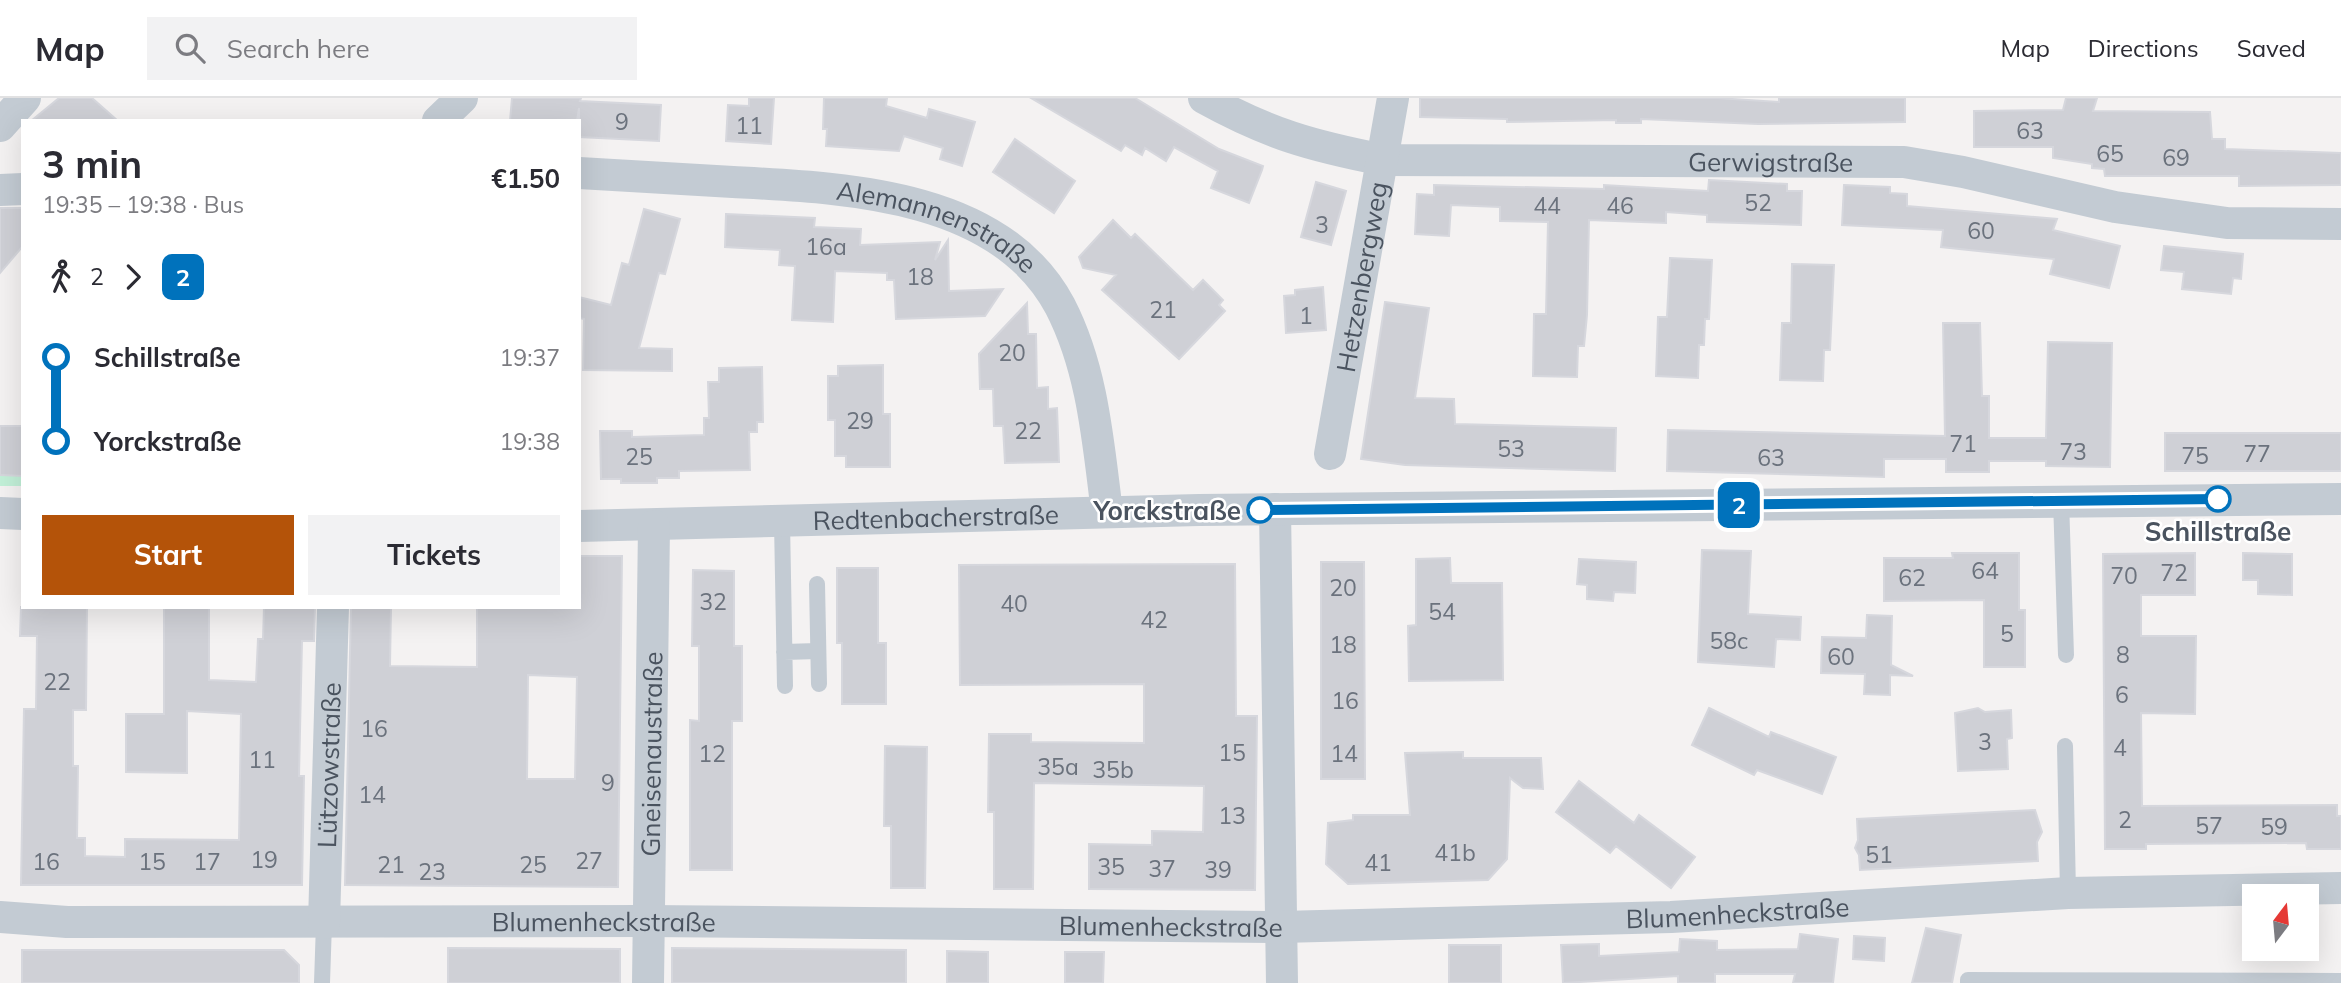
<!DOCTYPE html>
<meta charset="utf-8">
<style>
:root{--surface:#fff;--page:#f2f2f3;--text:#2b2b33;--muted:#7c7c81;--line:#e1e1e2;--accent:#b45309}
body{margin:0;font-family:Mulish,sans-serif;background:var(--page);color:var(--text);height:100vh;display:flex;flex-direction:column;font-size:26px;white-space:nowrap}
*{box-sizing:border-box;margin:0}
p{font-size:23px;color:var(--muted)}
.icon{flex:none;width:38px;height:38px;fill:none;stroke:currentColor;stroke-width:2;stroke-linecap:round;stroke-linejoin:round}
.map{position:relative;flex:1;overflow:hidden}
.drawer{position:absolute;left:21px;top:21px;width:560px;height:490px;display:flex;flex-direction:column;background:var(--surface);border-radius:0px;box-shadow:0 7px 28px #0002}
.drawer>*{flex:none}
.badge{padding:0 14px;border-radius:10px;font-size:24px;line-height:46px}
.needle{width:46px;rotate:16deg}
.controls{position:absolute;left:2242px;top:786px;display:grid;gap:14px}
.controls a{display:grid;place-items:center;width:77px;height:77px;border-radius:0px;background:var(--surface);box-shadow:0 7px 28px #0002;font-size:35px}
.map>.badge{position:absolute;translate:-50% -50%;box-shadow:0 0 0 4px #fff}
.legs{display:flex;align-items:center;gap:10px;height:77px;padding:0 21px;font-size:23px}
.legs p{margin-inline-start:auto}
.overview{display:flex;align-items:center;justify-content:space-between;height:119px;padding:0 21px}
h1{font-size:38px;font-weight:700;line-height:52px}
.cta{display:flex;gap:14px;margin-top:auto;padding:14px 21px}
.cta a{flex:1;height:80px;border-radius:0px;background:var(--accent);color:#fff;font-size:28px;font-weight:700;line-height:80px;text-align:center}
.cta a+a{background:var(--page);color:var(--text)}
ul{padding:0 21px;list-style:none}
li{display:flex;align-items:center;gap:24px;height:84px;font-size:26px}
li i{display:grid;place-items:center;width:10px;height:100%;margin:0 9px;background:currentColor}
li i::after{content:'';width:18px;height:18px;margin:-9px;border:5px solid;border-radius:50%;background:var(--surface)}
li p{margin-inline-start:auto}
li:first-child i{background:linear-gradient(#0000 50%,currentColor 0)}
li:last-child i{background:linear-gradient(currentColor 50%,#0000 0)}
header{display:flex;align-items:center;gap:42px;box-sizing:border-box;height:98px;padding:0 35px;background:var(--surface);border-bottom:2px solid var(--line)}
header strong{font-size:33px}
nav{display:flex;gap:38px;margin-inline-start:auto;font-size:24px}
.search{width:490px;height:63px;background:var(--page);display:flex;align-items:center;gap:18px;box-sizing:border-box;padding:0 24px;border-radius:0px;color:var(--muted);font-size:26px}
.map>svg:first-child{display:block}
</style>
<header>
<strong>Map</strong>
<div class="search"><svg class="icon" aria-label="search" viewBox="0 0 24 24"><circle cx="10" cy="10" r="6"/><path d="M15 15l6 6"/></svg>Search here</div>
<nav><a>Map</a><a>Directions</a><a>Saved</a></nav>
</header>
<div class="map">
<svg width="2341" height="885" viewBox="0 0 2341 885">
<rect width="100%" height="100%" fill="#f4f2f2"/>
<path fill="#c2f0d8" d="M0 377 23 378V388H0Z"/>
<path fill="#cfd0d6" stroke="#d6d7dd" stroke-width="2" fill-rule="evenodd" d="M59 0H92L118 23H31Z
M512 0H581L580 3 661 7 659 43 579 39V10L577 23H510Z
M749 0H774L771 46 726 43 728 7 749 8Z
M824 0H887L886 8 927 20 929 11 975 24 962 68 940 61 943 50 904 38 899 53 826 48 827 31H823Z
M1031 0H1135L1219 51 1263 68 1262 72 1249 105 1211 90 1218 73 1174 49 1166 63 1145 50 1142 57 1125 47 1121 53Z
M1420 0H1717L1779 4V0H1905V24L1758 26 1641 21V25H1616V22L1507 24V21L1420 19Z
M2066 0H2097L2093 13 2210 14 2212 41H2225V51L2341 55V87L2239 88V78H2105L2104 71 2092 70V66L2053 60V49H1974V13L2063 12Z
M1015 41 1075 83 1054 115 993 74Z
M1709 82 1787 86V93H1802L1801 127 1707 124V117L1666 114V125L1589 122 1587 217 1584 248H1578L1577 279 1533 278 1534 216H1546L1548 124 1500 123V109L1451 107 1449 138 1415 136 1417 96 1434 97V87L1604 91V87L1708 93Z
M1316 84 1346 93 1331 147 1301 139Z
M1844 87 1890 89V95L1907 96V108L2057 121 2053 132 2120 148 2109 190 2050 176 2054 161 1941 149 1943 132 1842 127Z
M0 110H23V148L0 175Z
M644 111 680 121 665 176 659 175 639 250 672 251V273L583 272 584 221 579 220V199L611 207 622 165 629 167Z
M726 116 815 120 814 129 861 131 860 147 940 144 935 162 948 142 949 193 1003 191 985 218 896 221 894 182H887V175L835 173 833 224 792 222 795 168 779 167 780 152 725 149Z
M1113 122 1131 140 1135 136 1193 192 1203 182 1223 202 1219 207 1225 213 1179 261 1102 192 1116 177 1083 170 1079 159Z
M2164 148 2243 156 2241 181 2233 180 2231 196 2182 191 2184 174 2161 172Z
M1670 160 1712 162 1709 221H1705L1704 247H1699L1698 280 1656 278 1658 219H1667Z
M1792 166 1834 167 1830 252H1824L1823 283 1780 282 1782 225H1791Z
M1323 189 1326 232 1286 235 1284 198 1295 197V192Z
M1385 204 1429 210 1415 300 1454 301 1455 326 1616 330 1615 373 1405 367 1361 361Z
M1027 205 1028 236H1036L1037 290 1048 289V311L1057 310 1059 364 1005 365 1003 328H994L993 291H980L979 256Z
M1943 225H1980L1982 298H1989V340H2046L2048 244 2112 245 2110 369 2046 368V363H1989V374H1946V361H1884V379L1667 373 1668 332 1945 338Z
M883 267V316H890V369H846V358H835V322H828V278H838V268Z
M762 269 763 324H757V334H749L750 372 679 373V380H657V385H621V381H601L600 333H632V339L704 337V320H709L708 284H719V270Z
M0 328H23V378L0 377Z
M2165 335H2341V373H2165Z
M1702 452 1751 453 1748 516 1801 519 1800 542 1776 541 1774 569 1698 564Z
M1952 455H2019V512H2025V569H1984V502L1884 503V460H1953Z
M2195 455V497H2141V538H2196L2195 616 2141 615 2142 708 2337 707V718H2341V751H2307L2306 745 2146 746V751H2105L2103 456Z
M2243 455 2292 456V497L2258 496V482H2243Z
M579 458H622L618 789 345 787 351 509H391L390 568 477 569V509H579ZM528 577 577 579 575 681H527Z
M1450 460 1451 485H1502L1503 582 1409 583 1408 528 1416 527V461Z
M1579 461 1636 464 1635 495 1614 494 1613 503 1587 501V487L1577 486Z
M1321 464H1364L1365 681H1321Z
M1235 466 1236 618H1257L1255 792 1089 791V746L1152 747V733L1203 734 1204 688 1034 685 1033 791H994V714H988L989 636H1031V644L1144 645V586L960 587 959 467Z
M837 470H878V545H886V606H842V545H837Z
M693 472 734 473V548H742V623H732V772H690V622L699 623V548H692Z
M21 509H87L86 612H73V668H78L77 740H85V758L125 759V741L239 742 241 616 187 613V675L126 674V616H164V509H209V582L256 584 258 541H263L264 509H315L314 543H302L299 678H304L302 787H21L24 611H36L37 538H20Z
M1867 517 1892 518 1891 567 1913 578 1890 577V597L1864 596 1865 576 1821 575 1822 539 1866 540Z
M1709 610 1769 639 1771 634 1836 659 1822 696 1757 672 1754 677 1692 647Z
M1978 610 1985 614 2011 612 2012 640 2007 641 2008 671 1958 673 1955 615Z
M885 648 927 649 925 790H891V728H884Z
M1463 654V660H1541L1543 691 1523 690 1510 680 1507 761 1488 782 1348 786 1326 766 1328 725 1353 722V717H1410L1405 655Z
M1579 683 1634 725 1639 717 1695 759 1671 790 1616 748 1610 755 1556 714Z
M2035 712 2042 734 2037 744 2038 763 1860 772 1859 757 1855 750 1858 742 1857 721Z
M1926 830 1961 837 1952 885H1912Z
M1800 836 1838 841 1833 885H1793L1795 876H1715V885H1678V878L1563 885 1561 847 1599 846V858L1679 854 1680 841 1717 843V852L1798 851Z
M1854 838 1885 840 1884 863 1853 861Z
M1449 847H1501V885H1449Z
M448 850 620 851V885H448Z
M672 850 906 852V885H672Z
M22 852H284L299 867V885H22Z
M947 853 988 854V885H947Z
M1065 854H1104L1103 885H1065Z"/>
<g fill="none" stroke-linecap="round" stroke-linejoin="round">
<path stroke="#c3cbd3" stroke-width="16" d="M2061 402 2066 557
M782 424 785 588
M817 486 819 586
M784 554 818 553
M2065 648 2068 795
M322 885 324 825
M1968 885V882L2341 883"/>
<g stroke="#c3cbd3" stroke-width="32">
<path id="s1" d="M1204 0C1269 36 1312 48 1384 62L1904 64 1963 74 2115 109 2227 125 2341 126"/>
<path d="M438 23 462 0"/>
<path d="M0 28 25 0"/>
<path id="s2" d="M579 75C630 78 682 81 733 84 844 90 1000 95 1060 208 1093 272 1098 344 1107 414"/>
<path d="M0 92 23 91"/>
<path id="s3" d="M1330 356 1393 0"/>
<path d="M1275 411 1282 885"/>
<path d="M0 415 23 416"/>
<path id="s4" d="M579 428 1199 412 2341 401"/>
<path id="s5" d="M0 819 67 824 648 823 1281 829 1671 819 2068 795 2341 790"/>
<path id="s6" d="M324 825 333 509"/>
<path id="s7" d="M648 885 654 428"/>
</g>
</g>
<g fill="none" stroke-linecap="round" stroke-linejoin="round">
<defs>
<path id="line-1" d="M1260 412 2218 401"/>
</defs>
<use href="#line-1" stroke="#fff" stroke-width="16"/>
<use href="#line-1" stroke="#0072bc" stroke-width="10"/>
</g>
<g fill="#fff" stroke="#0072bc" stroke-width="3.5">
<circle cx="2218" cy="401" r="12"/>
<circle cx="1260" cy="412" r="12"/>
</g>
<g text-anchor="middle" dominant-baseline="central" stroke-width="5" stroke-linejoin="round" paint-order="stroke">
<g font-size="23" fill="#6b727d">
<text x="622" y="23">9</text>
<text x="749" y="27">11</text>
<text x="2030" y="32">63</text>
<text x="2110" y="55">65</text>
<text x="2176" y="59">69</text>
<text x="1758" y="104">52</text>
<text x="1547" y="107">44</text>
<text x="1620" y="107">46</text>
<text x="1322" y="126">3</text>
<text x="1981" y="132">60</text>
<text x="826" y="148">16a</text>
<text x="920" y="178">18</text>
<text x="1163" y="211">21</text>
<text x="1306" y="217">1</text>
<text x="1012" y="254">20</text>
<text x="860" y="322">29</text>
<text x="1028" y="332">22</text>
<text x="1963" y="345">71</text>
<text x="1511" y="350">53</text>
<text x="2073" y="353">73</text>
<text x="2257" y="355">77</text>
<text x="2195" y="357">75</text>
<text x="639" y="358">25</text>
<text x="1771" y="359">63</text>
<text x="1985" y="472">64</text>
<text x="2174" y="474">72</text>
<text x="2124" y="477">70</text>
<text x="1912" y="479">62</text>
<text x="1343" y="489">20</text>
<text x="713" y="503">32</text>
<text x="1014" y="505">40</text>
<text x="1442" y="513">54</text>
<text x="1154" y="521">42</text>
<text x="2007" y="535">5</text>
<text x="1729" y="542">58c</text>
<text x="1343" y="546">18</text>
<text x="2123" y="556">8</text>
<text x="1841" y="558">60</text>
<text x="57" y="583">22</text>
<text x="2122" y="596">6</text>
<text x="1345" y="602">16</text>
<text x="374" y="630">16</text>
<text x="1985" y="643">3</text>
<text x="2120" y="649">4</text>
<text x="1232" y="654">15</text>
<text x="712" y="655">12</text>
<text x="1344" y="655">14</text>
<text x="262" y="661">11</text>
<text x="1058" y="668">35a</text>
<text x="1113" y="671">35b</text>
<text x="608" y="684">9</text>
<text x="372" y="696">14</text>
<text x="1232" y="717">13</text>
<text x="2125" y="721">2</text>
<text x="2209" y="727">57</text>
<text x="2274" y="728">59</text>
<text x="1455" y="754">41b</text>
<text x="1879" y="756">51</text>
<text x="264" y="761">19</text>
<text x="589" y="762">27</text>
<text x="46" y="763">16</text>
<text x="152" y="763">15</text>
<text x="207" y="763">17</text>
<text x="1378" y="764">41</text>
<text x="391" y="766">21</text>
<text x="533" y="766">25</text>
<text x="1111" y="768">35</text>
<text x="1162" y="770">37</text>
<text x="1218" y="771">39</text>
<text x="432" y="773">23</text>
</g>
<g font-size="26" fill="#4a535f" stroke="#fff">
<text stroke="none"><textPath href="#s1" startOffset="578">Gerwigstraße</textPath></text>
<text stroke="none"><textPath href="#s2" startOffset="366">Alemannenstraße</textPath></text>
<text stroke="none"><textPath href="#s3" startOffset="180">Hetzenbergweg</textPath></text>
<text stroke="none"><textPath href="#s4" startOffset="357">Redtenbacherstraße</textPath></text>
<text stroke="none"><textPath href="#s7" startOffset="229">Gneisenaustraße</textPath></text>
<text stroke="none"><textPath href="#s6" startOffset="158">Lützowstraße</textPath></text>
<text stroke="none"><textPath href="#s5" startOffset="1738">Blumenheckstraße</textPath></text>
<text stroke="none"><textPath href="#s5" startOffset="604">Blumenheckstraße</textPath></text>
<text stroke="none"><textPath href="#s5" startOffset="1171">Blumenheckstraße</textPath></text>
</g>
<g font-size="26" font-weight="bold" fill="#4a535f" stroke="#fff" text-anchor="end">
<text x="1241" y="412">Yorckstraße</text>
<text x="2218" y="433" text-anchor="middle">Schillstraße</text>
</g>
</g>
</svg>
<div class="controls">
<a><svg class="needle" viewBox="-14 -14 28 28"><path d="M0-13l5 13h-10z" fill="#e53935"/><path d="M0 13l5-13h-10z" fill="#7c7c81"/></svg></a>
</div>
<b class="badge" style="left:1739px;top:407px;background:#0072bc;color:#fff">2</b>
<section class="drawer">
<div class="overview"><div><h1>3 min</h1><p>19:35 – 19:38 · Bus</p></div><b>€1.50</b></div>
<div class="legs"><svg class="icon" aria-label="walk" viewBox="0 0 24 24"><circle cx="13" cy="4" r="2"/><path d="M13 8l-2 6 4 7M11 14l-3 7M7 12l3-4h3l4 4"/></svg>2<svg class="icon" aria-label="forward" viewBox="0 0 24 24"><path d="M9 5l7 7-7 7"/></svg><b class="badge" style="background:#0072bc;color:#fff">2</b></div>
<ul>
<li><i style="color:#0072bc"></i><b>Schillstraße</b><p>19:37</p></li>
<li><i style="color:#0072bc"></i><b>Yorckstraße</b><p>19:38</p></li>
</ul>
<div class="cta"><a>Start</a><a>Tickets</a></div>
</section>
</div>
